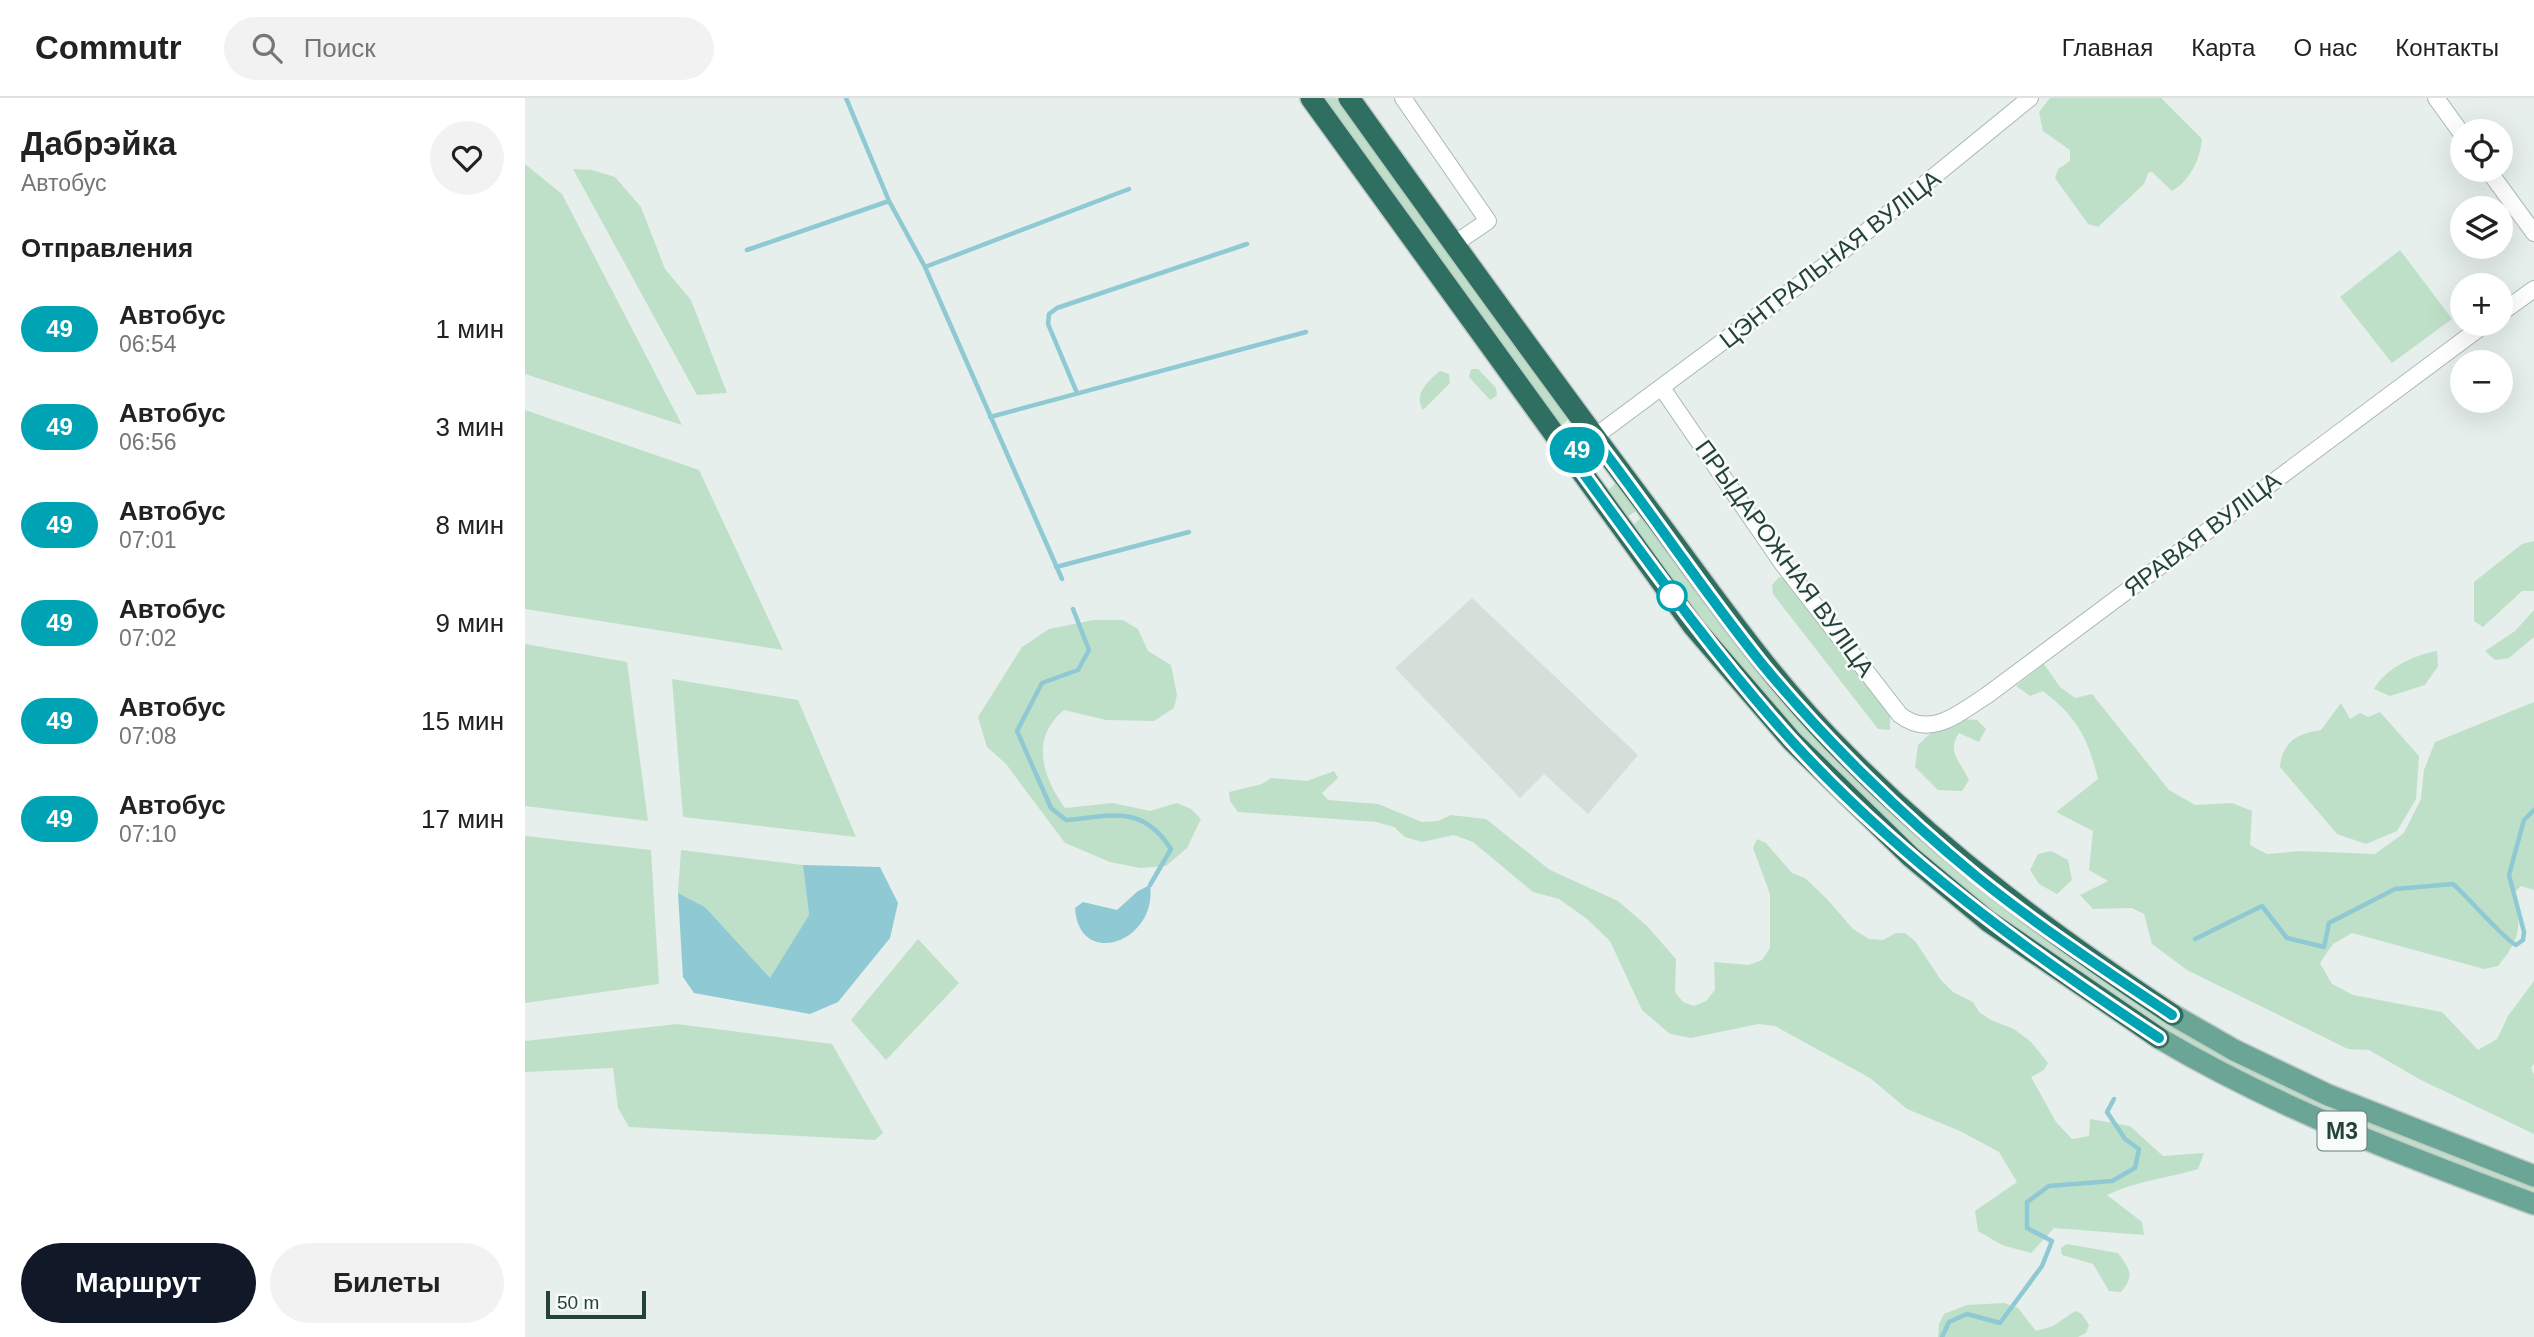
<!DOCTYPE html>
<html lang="ru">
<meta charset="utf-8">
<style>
:root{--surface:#fff;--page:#f2f2f2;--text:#222;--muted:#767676;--line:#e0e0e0;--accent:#111827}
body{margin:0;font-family:Helvetica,sans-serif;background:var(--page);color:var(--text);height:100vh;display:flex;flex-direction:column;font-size:26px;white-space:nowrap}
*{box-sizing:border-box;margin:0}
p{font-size:23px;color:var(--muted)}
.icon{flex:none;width:38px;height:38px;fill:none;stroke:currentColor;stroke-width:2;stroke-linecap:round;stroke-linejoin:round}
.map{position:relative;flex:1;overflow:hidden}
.details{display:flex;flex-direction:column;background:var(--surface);width:525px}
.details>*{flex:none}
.badge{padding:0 14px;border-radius:23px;font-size:24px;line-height:46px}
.buttons{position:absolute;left:1925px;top:21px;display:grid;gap:14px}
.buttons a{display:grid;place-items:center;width:63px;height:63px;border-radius:50%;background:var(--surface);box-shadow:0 7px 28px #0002;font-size:35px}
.scale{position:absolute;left:21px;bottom:18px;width:100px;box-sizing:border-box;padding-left:7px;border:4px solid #24423a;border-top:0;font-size:19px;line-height:24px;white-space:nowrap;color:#24423a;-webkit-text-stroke:5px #f7fbf9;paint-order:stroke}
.map>.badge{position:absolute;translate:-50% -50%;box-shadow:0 0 0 4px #fff}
h2{padding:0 21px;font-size:26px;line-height:63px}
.round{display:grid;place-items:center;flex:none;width:74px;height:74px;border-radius:37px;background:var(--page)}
.summary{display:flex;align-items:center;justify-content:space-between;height:119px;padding:0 21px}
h1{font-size:33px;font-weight:600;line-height:52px}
.button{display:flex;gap:14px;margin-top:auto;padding:14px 21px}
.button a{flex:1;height:80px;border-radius:42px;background:var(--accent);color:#fff;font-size:28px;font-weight:600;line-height:80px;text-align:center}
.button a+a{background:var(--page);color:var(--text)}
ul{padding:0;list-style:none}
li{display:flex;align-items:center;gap:21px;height:98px;padding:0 21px}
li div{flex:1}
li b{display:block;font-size:26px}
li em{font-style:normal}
li .badge{min-width:77px;font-weight:700;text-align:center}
header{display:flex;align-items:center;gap:42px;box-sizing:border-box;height:98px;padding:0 35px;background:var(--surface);border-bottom:2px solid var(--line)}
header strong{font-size:33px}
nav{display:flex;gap:38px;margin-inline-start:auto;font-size:24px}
.search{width:490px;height:63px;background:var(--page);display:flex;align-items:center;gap:18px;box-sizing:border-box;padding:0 24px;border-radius:38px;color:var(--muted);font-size:26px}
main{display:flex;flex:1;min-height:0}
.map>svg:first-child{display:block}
</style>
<header>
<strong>Commutr</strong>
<div class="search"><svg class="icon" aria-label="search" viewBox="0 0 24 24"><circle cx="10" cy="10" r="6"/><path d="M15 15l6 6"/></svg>Поиск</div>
<nav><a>Главная</a><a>Карта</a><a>О нас</a><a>Контакты</a></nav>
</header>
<main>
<section class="details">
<div class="summary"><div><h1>Дабрэйка</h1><p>Автобус</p></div><a class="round"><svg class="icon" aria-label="heart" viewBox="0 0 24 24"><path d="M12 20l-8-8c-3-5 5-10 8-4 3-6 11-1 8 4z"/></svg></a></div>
<h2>Отправления</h2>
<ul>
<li><span class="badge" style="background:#00a3b4;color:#fff">49</span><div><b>Автобус</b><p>06:54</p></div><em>1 мин</em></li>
<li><span class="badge" style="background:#00a3b4;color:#fff">49</span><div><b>Автобус</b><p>06:56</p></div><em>3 мин</em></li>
<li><span class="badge" style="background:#00a3b4;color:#fff">49</span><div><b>Автобус</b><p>07:01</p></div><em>8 мин</em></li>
<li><span class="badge" style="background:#00a3b4;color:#fff">49</span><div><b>Автобус</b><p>07:02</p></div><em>9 мин</em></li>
<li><span class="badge" style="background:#00a3b4;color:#fff">49</span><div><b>Автобус</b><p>07:08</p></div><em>15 мин</em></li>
<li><span class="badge" style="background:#00a3b4;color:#fff">49</span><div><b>Автобус</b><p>07:10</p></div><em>17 мин</em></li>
</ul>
<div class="button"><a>Маршрут</a><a>Билеты</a></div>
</section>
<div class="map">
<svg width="2009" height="1239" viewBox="0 0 2009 1239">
<rect width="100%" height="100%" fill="#e6efeb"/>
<path fill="#d4dfda" d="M947 500 1113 657 1063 716 1019 676 995 700 870 570Z"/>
<path fill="#bfe0c8" d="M798 0H811L1043 321 1037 327Z
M1525 0H1636L1677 41C1675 62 1665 82 1647 93L1627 74 1623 75 1619 86 1573 129 1563 126 1530 80 1533 71 1545 63V52L1518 33 1514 14Z
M0 66 37 96 157 327 0 276Z
M48 71 67 72 90 79 116 109 140 171 166 202 202 295 172 297Z
M1875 152 1927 221 1867 265 1815 199Z
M946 271H953L971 290 972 298 965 302 944 279Z
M915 273 924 276 925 285 898 312C888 296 903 283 915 273Z
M0 312 174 372 258 552 0 511Z
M1091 385 1111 413 1102 419 1083 392Z
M1116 420 1246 591 1295 644 1450 789 1609 904 2009 1087V1097L1847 1037 1673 953 1561 883 1457 808 1410 769 1329 692 1252 612 1175 522 1108 427Z
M2009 443V493H1997L1958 529 1949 523V484L1997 446Z
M1254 479 1260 481 1365 617V632L1353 631 1248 496 1247 487Z
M2009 512V539L1984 560 1970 562 1960 553 1990 533Z
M569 522H598L613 531 623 553 646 567 652 597 649 610 629 623 581 622 539 612C505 640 517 678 540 710L588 705 625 713 652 705 666 711 676 721 662 750 641 768 615 770 585 764 540 745 481 666 462 649 453 619 497 549 524 531Z
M0 546 102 564 123 723 0 708Z
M1912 553 1913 568 1900 587 1865 598 1849 591C1861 570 1889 557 1912 553Z
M1519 566 1535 589 1550 600 1567 596 1644 692 1670 707 1707 705 1727 713 1725 747 1742 756 1776 753 1850 756 1879 735 1896 701 1899 672 1910 644 2009 604V792L1996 788 1988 796C1997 831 1996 840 1973 868L1959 871 1827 835 1808 846 1795 865 1807 886 1828 897 1917 914 1953 952 1972 941 1983 918 2009 883V966L2006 970 2009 977V1036L1896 982 1844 952 1823 951 1662 872 1627 846 1619 816 1607 810 1568 811 1555 797 1583 783 1564 772 1568 733 1531 714 1573 681C1563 640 1552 619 1518 593L1505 598 1491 588Z
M147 581 273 602 331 739 158 719Z
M1816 605 1825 621 1835 615 1843 619 1855 614 1894 658 1891 701 1872 733 1841 746 1812 736 1755 669C1757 644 1773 635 1796 632Z
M1436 621 1452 622 1461 631 1454 644 1434 635C1421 655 1436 664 1444 682L1437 693 1413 692 1390 669 1393 647 1406 635Z
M809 673 813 680 797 695 803 702 853 706 897 724 913 723 926 717 961 721 1025 772 1093 803 1122 828 1151 861 1150 894 1158 904 1169 908 1181 903 1190 892 1189 864 1224 867 1237 862 1245 850V796L1228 750 1232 741 1241 745 1267 775 1280 780 1302 801 1328 831 1344 841 1358 842 1371 835H1380L1390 843 1416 882 1428 894 1448 904 1454 914 1466 922 1489 931 1506 944 1523 965 1519 972 1506 979 1531 1024 1547 1041 1564 1038 1565 1021 1605 1028 1638 1058 1679 1055 1673 1071C1642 1080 1611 1083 1582 1097L1617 1124 1619 1137 1529 1130 1506 1155 1477 1147 1453 1133 1450 1113 1492 1084 1474 1054 1435 1033 1382 1011 1345 980 1250 928 1233 926 1166 940 1145 936 1117 912 1085 843 1062 821 1034 801 1008 794 948 744 929 737 897 744 880 739 869 729 851 724 713 714 705 703 704 694 737 686 746 680 782 683Z
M0 738 126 752 134 886 0 905Z
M156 752 278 767 284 817 245 881 180 809 153 795Z
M1526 753 1543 762 1547 782 1532 796 1514 786 1505 772 1513 756Z
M393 841 434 885 361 962 326 922Z
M152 926 307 946 358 1035 350 1042 104 1029 93 1010 88 970 0 974V943Z
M1542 1146 1593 1155C1605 1171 1610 1178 1596 1194L1584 1193 1568 1166 1537 1157 1536 1150Z
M1479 1205 1493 1210 1511 1233 1528 1228 1550 1213 1557 1216 1564 1227 1561 1235 1553 1239H1413L1414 1226 1419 1216 1442 1207Z"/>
<path fill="#8ec9d4" d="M278 767 355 769 373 805 365 840 313 904 285 916 169 895 158 879 153 795 180 809 245 880 284 817Z
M625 787C633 844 554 872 550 810L558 804 592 812 613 793Z"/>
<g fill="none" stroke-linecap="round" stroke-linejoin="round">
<path stroke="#8ec9d4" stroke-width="4.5" d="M321 0 364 103 400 169 537 481
M222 152 364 103
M400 169 604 91
M552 295 523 226 524 216 532 210 722 146
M465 319 781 234
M531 469 664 434
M548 511 564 552 553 572 517 585 492 633 526 710 541 722C587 718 617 706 646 751L625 787
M1670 841 1737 808 1762 840 1799 849 1804 825 1870 791 1928 786C1940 796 1983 845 1991 847L1998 842 1999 834 1984 777 1999 722 2009 712
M1417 1239 1424 1224 1442 1216 1475 1225 1517 1168 1527 1143 1502 1130V1104L1524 1088 1587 1083 1610 1070 1614 1051 1600 1041 1582 1014 1589 1001"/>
<defs>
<path id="minor" d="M878 0 963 123 929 146
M1911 0 1937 36
M1963 72 2009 135
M1976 215 2009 191
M1137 290 1257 465 1375 617C1406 641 1434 615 1461 598L1960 226
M1045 357 1298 169 1505 0"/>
<path id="major" d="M1648 917 1709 952 1803 997 2009 1078
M1634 940C1754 1011 1880 1058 2009 1106"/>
<path id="highway" d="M786 0 1169 529 1267 643 1386 759 1463 823 1634 940
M824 0C922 137 1021 274 1122 409 1186 494 1245 582 1321 657 1421 758 1530 839 1648 917"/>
</defs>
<use href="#minor" stroke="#a8b8b2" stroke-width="18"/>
<use href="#major" stroke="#c2cac8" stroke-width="24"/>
<use href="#highway" stroke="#c2cac8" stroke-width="24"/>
<use href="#minor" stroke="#fff" stroke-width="16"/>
<use href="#major" stroke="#6aa596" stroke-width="21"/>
<use href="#highway" stroke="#2f6f62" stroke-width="21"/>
</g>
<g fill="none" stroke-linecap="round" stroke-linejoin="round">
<defs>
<path id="line" d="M1634 940C1501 853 1373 760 1265 641 1184 551 1116 454 1045 357L1069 340C1126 414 1178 493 1237 566 1299 641 1376 717 1452 779 1514 829 1581 873 1647 917"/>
</defs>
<use href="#line" stroke="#fff" stroke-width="16"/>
<use href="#line" stroke="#00a3b4" stroke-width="10"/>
</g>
<circle fill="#fff" stroke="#00a3b4" stroke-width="3.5" cx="1147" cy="498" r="14"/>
<g text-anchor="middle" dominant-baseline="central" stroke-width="5" stroke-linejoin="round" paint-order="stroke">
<rect fill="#f7fbf9" stroke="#637a73" stroke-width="2" x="1792.5" y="1013.5" width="49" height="39" rx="5"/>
<g font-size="23" font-weight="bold" fill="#24423a">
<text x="1817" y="1033">М3</text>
</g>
<g font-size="24" fill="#24423a" stroke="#f7fbf9">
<text transform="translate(1305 161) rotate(-38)">ЦЭНТРАЛЬНАЯ ВУЛІЦА</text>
<text transform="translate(1677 436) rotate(-37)">ЯРАВАЯ ВУЛІЦА</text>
<text transform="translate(1260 460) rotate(54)">ПРЫДАРОЖНАЯ ВУЛІЦА</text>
</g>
</g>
</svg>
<div class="buttons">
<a><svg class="icon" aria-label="locate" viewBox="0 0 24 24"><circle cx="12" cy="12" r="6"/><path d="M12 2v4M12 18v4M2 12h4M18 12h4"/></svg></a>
<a><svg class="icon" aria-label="layers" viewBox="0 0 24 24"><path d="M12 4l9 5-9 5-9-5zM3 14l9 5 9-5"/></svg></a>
<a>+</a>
<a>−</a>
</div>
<div class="scale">50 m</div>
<b class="badge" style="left:1052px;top:352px;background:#00a3b4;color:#fff">49</b>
</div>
</main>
